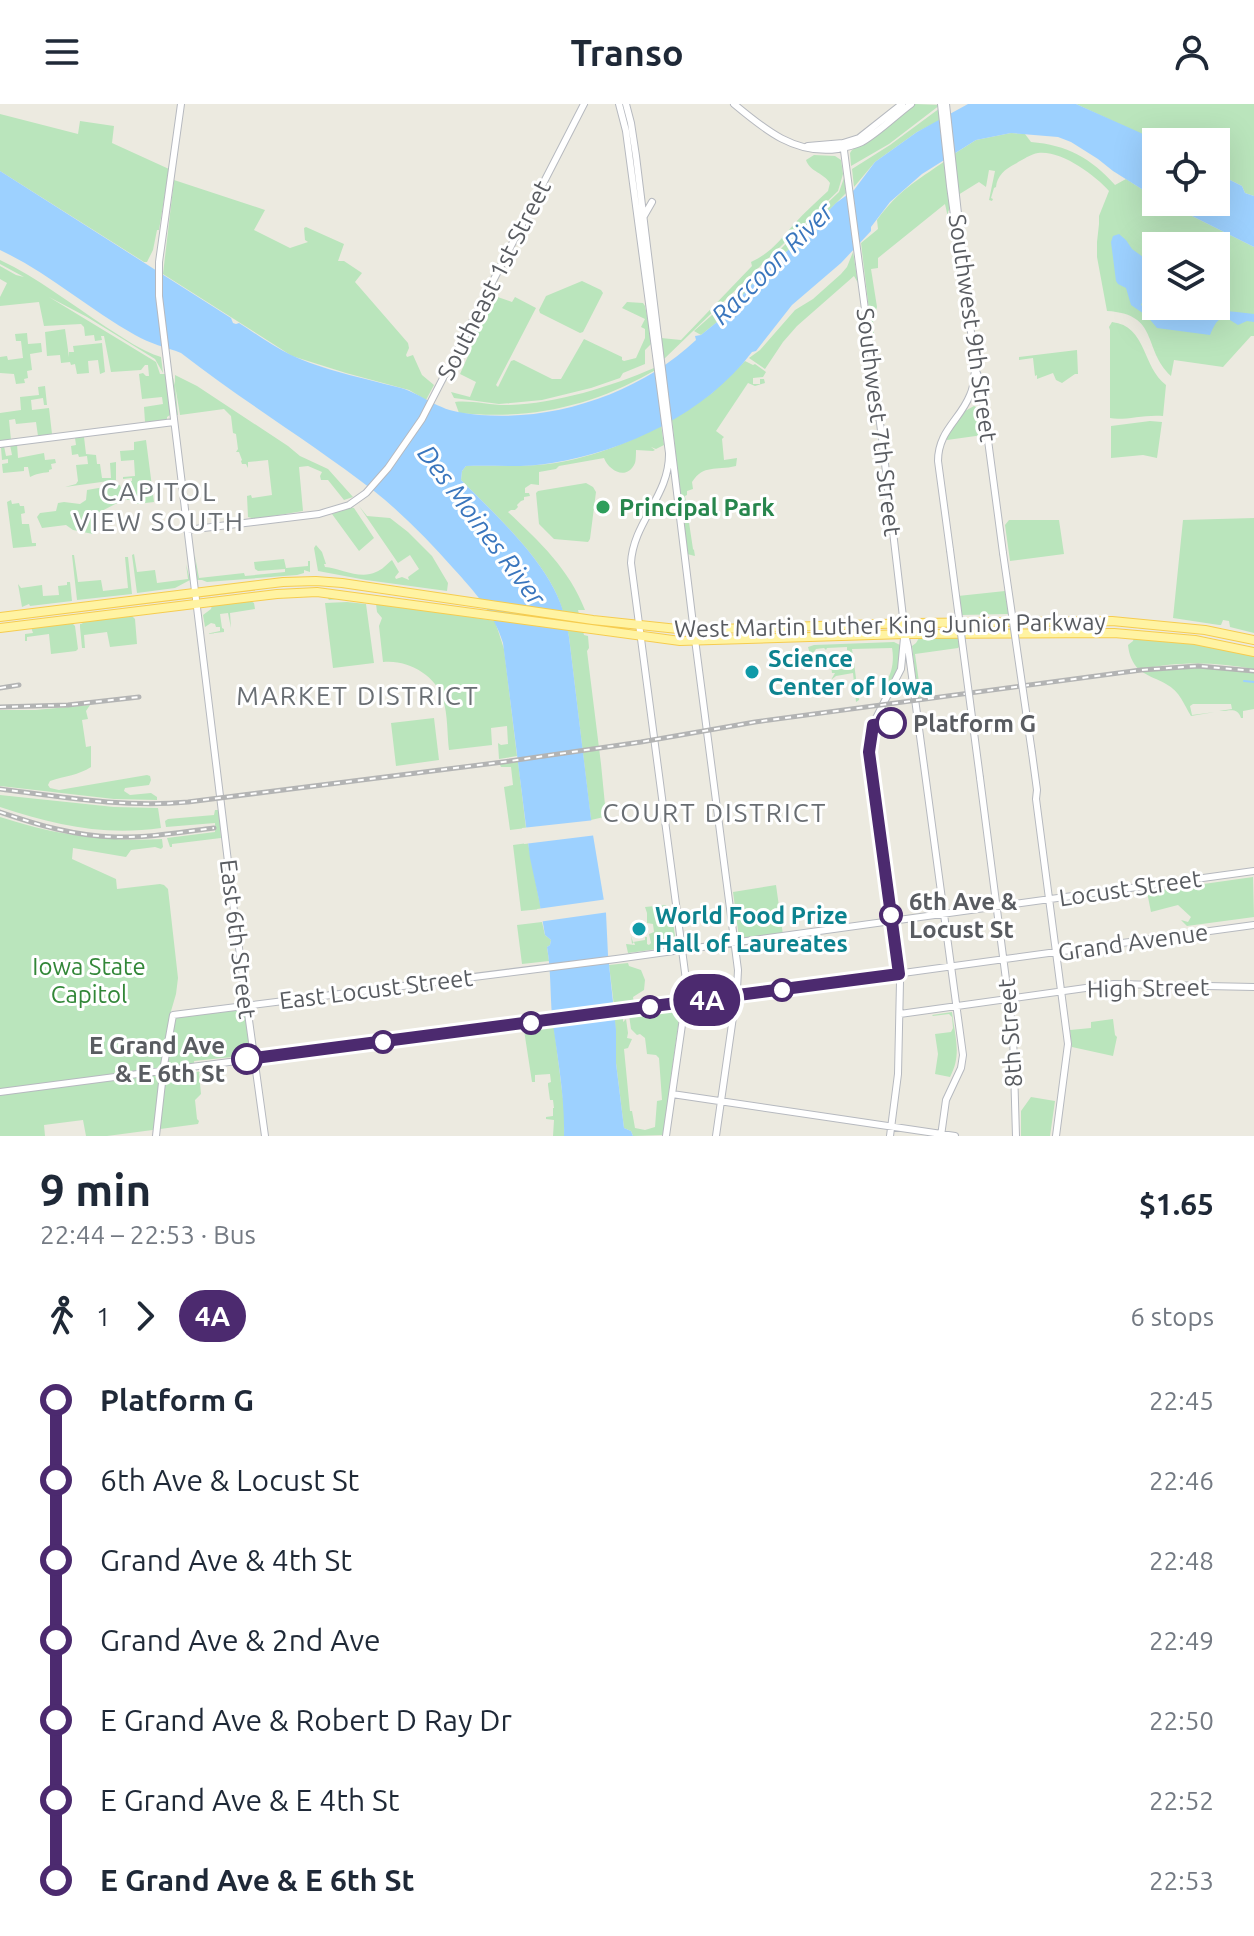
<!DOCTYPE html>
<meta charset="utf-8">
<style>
:root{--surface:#fff;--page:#f6f6f7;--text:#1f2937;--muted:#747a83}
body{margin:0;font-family:Ubuntu,sans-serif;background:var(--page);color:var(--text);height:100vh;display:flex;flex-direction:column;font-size:30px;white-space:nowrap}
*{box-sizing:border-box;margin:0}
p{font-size:26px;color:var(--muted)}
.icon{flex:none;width:44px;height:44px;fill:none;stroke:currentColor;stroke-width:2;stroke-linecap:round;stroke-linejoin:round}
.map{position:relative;height:1032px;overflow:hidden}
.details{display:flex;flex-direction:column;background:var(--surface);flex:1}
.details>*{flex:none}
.badge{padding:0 16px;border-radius:26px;font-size:28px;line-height:52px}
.buttons{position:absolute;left:1142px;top:24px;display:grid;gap:16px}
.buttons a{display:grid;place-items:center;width:88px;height:88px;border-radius:0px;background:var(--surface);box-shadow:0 8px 32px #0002;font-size:40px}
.map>.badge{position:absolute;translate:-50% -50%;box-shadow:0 0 0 4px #fff}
.legs{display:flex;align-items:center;gap:12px;height:88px;padding:0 40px;font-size:26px}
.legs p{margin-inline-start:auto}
.summary{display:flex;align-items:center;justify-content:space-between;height:136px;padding:0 40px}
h1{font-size:44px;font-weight:600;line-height:60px}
ul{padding:0 40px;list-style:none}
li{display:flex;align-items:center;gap:28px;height:80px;font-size:30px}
li i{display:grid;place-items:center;width:12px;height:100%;margin:0 10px;background:currentColor}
li i::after{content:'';width:20px;height:20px;margin:-10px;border:6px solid;border-radius:50%;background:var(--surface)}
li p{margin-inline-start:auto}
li:first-child i{background:linear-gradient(#0000 50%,currentColor 0)}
li:last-child i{background:linear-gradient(currentColor 50%,#0000 0)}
header{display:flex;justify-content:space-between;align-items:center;height:104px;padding:0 40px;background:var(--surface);font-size:36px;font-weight:600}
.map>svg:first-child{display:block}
</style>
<header><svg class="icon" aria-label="menu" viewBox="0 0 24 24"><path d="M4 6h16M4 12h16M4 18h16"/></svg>Transo<svg class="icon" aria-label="person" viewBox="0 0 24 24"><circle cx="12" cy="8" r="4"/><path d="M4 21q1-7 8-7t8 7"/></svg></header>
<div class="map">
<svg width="1254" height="1032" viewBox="0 0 1254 1032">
<rect width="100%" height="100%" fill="#eceae0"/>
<path fill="#bae5bc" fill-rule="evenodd" d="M915 0 940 1 889 40 851 62 850 49 852 46 871 34Z
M1076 0H1254V92L1245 89 1242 82 1216 69V38H1158Z
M940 4 941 16 917 28 875 58 854 83 852 65 890 41Z
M0 10 78 30 80 17 114 22 112 39 169 65 159 126H157L153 146 147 158H144L0 67Z
M1011 29 1025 30 1031 38C1067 41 1091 54 1115 81L1126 75 1156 94V98H1164L1254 143V232H1251L1223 263 1174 256 1171 272C1142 245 1160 210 1107 207L1097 153V138L1099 120V112L1109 87C1095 71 1061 46 1038 49 1031 50 1022 56 1015 60 1005 65 997 72 996 83L994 84 991 94 993 95 992 97 989 96 995 67 989 66 986 83 979 78 958 91 954 50 976 36ZM1156 142H1216V202H1156Z
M814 51 835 52 841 56 843 70 838 87 664 255 661 234 681 236 752 162 751 158C771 149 781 135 795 119 805 108 817 97 828 87L830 79C824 69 810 68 806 56Z
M945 57 950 104 948 108 949 118 945 100 878 154V164L871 165 877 203 873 215 874 232 872 231 861 139 878 125 877 116C899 86 915 78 945 57Z
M844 74 846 89 813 123 757 175 722 214 701 231 694 227C745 183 790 134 839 88Z
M174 76 265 106 254 126 290 144 308 138 305 136 304 124 306 123 344 140 338 157H344L362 169 355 178 408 239 409 244 406 251 407 253 413 251 422 271 434 281 426 296 409 286 346 269 292 252 163 170Z
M853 148 858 179 854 172 797 222 783 238 765 265 749 254 760 246 795 206 813 195 841 170 847 163Z
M0 156C38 174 71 200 106 223 124 234 141 247 161 253L163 269 155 255 87 213 49 193 156 258 160 270H166L170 311 167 313V316L145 318 144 303 163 300 162 293 142 295 139 270 143 269 146 272H149L148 261H145L141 266 111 268 104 232H101L102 236 95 237 94 231 85 232 84 223 81 220 44 222 39 198 0 202V193L7 179 0 175V162L16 171 24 173 0 160Z
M582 177 601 186 603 189 583 228 580 229 540 209 539 206 546 192Z
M489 190 512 198 515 193 536 204 496 281 498 283 511 257 514 256 552 275H561L584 235 622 253V256L624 257 636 254 645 234V225L641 223 645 215 622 204 627 198 643 199 645 202 649 221 645 198 647 200 653 249 650 227 651 240 645 246V260L623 269 620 274 591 284 542 296 499 300 454 294 451 288 470 293 476 278 460 270 468 252 460 247Z
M1112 218C1147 222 1142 263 1166 281L1163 312C1145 310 1123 317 1110 314V226L1109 223Z
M65 225 69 253V248H74L73 242 102 239 105 268 100 270 98 256 88 257 89 269 77 270 75 260 71 261 70 258 61 259 60 251 47 252 45 228Z
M27 229 28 240 41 239 42 248 30 250 32 266 27 267 28 274 24 275 25 279 16 280 14 270 0 269V253L7 252 8 256 23 254 21 237H16L15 230Z
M1077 246 1078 270H1075L1062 279 1056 276 1053 269 1037 275V271L1035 272 1033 254 1019 256V253Z
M745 257 753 261 755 260 766 268 763 273 753 274V280H760V275H764L765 279 755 282 748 279 716 327 724 333 722 335 724 356 737 354 736 362C715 367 704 360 692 378L693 385 687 387V391L685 392 693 445 694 446 695 452 687 450 672 316 712 289Z
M654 264V267L650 269C590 303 528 316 459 309L455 298C472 296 492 302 510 301 554 300 613 282 654 264Z
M172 270 175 281V271L197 282 288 342 300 352 328 365 353 393 344 396 328 376H321L320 372 322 368 308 362 299 363 303 407 255 415 248 413 247 392 251 391 252 394 272 391 268 356 248 358V364L246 360H242L241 357 242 356 239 348H236L238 345 236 330 233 329 231 312 224 305 180 311 175 281 178 311H177Z
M45 282 47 301H44L43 294 31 296 32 306 49 304 52 330 38 332 36 318 16 320 15 315 9 316 11 336 0 337V309L21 306 20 293 39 291 38 283Z
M974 302C984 306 983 319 985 329L983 331 947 336V332L965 307Z
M1150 317 1162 318 1157 354 1143 351 1111 354V322Z
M661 321 664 341 656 345 651 343 655 346 653 347 636 346C636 349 636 356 635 359 627 377 609 367 604 354L559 362 556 365 539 368V381L531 380 525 384V389H529L530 392 524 393V396L521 397 517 401 518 403 515 406H511L508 408C540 438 569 465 585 506H578L584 531 588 532 589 544 587 547 601 660 606 711 604 713 591 716 569 533C565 516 562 500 554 485 534 446 492 407 461 376L462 367 466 362C493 361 521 363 548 360 587 355 627 340 661 321Z
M84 333 86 350 96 351 97 360H100L102 374H111L110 359 116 358V376L65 383 76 380 78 377 76 361 88 360 87 352 79 353 78 350 72 351 71 342 76 341 75 334Z
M146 336 154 398 137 400 138 392 135 393V395L127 396 124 378 132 377V374L123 375V373L135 372 134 356 121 357 120 347 134 346V338Z
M17 340 18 354 44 349 45 356 55 355 56 359 51 360 52 365 49 366V368C41 369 36 370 30 373L28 363H24V367L3 369 2 360 8 359V355L2 356 1 344 4 342 6 352 12 351 10 341Z
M586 379 593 383 596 388 590 435 588 438 554 435 539 420 536 389 538 387Z
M116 381H120C122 386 123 392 121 397L98 409C94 416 99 424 93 430L73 426 66 421 42 424 37 413 40 409 56 407 58 399 64 398 80 400 86 396 87 386Z
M11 396 12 400 19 399 20 402H24L25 409 21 410 22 420H29L32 439H36V442L13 444 7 398Z
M359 402 367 412 390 414 408 428 432 452 448 479 447 487 366 476 318 467 314 444 316 441 322 448 326 460H324L325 463C340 464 360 476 376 468 382 466 387 460 392 456L399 468 395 473 396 475 402 473 409 476 408 473 419 465 410 451 398 459Z
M350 403 354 404 374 434 359 447 332 410Z
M1254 414V529L1230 523 1229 517 1223 516 1221 521H1219L1173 514 1183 416Z
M1009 416H1059L1064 450 1010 457 1005 421Z
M134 450 137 468 155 466 157 479 188 475 186 460 190 476 175 484 137 489 132 451Z
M72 451H74L78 478 101 476 103 487 128 484 125 453H128L132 490 77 496Z
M195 452 199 474 244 469 245 472 285 468V465L258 467 255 465 254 458 284 455 286 464 308 462V457H310V468L304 466V469L297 471 207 478 202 476H197Z
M67 478H70L72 497 30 502 29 500 22 503 18 480 21 484 42 481 43 492 59 491 58 482 67 481Z
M1005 487 1009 510 961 511 958 492Z
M332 492 471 511V513L495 517 504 545 517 652 499 655 498 639 501 641 508 640 507 622 491 624 492 641 449 646C447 630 448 611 443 595 436 571 407 555 383 558L379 522 382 514 377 508 376 500 337 495 329 496 327 493Z
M249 496 254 499 255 505 230 509 231 524 228 509 220 510 222 524 224 525V528L206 530 220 527V523H216L215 520 211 519 205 523 203 511 211 505 212 501Z
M347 498 366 500 374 559 333 564 325 499Z
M131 511 135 515 137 540 110 543 107 528 84 531 85 544H82L80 523V520H83L81 519 83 517Z
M71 518 75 522 78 545 76 547 51 550 49 530 27 533V537H25V530L33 529 31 523Z
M956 533 959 535 960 542 958 544 915 550 919 578 918 579 919 580 921 591 923 592 922 595 918 594 912 542 916 539 919 534Z
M1134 533 1183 538 1254 552V565C1217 558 1175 557 1139 566 1132 558 1129 551 1128 541L1133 537Z
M894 538 902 542C900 556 899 570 890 581L885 578C893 570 894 554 892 544L852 545 859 596 856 598 853 569 836 572 831 576 835 569H832L831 562 828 560 827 550H832L830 551V557L833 559 838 557V551L836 549H844L841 551V557L844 559 850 557V547L847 546V543L827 544 826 546 824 544 816 545 814 548 810 550 808 543 814 541Z
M1178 564H1212L1254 569V605L1243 607V614H1241C1237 602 1228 608 1219 607L1232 605 1231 600H1193L1190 602 1192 611 1215 608 1191 612C1184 601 1180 587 1166 580 1158 575 1149 573 1141 567Z
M90 601 86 607 88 615 82 616 86 643 91 642V663C79 671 65 672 50 677L48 681 50 684 59 686 147 671 150 672 151 676 149 681 125 684 124 687 130 691 151 689 157 693V696L114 695 0 682V606H35Z
M434 614 439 656 396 662 391 619Z
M518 657 526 724 510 726 504 683 513 681 511 663H501L499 659Z
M0 691 114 703 158 704 161 724C103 732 54 721 0 703Z
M215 706H218L219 708 221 734 172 740V743H170L167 734 215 728V719L166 723 165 717 168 715 214 711Z
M0 713C55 731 104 738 162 735L163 743 161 745 155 743 131 746 126 753 73 744 72 755 116 775 117 785 160 780 164 781 168 785 178 874 176 890 169 914 242 904 244 906 251 951 194 957 195 968 206 967 207 970 205 968 199 969 201 990 195 996 197 1015 199 1017 198 1020 107 1032H86L83 1016 44 1021 45 1032H0Z
M528 739 541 805 521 807 513 741Z
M1253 773 1254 813 1187 822 1181 816 1188 818 1191 813 1178 801 1151 808 1147 788Z
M776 781 783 831 739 834 733 788Z
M666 801 667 803H671L676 839 673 840 672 843 628 849 626 840 635 841 634 838 632 840 631 832 633 838 645 836V833H647V840L649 841 651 839 649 830 654 828 653 820 647 819V809L645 803Z
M542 818 545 831 551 836 550 841 547 843 549 857 522 860 517 821Z
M628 859 629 862 641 866 645 876 644 886 633 893 634 900 614 902 609 861Z
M674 904 678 905 680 908 663 1031 633 1032 631 1027 624 1024 616 959 615 915 623 914V918L626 915 628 929 627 934 632 935 628 944 624 945 630 1007H632L635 1024 645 1026 655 1023 657 997 662 996 659 954 656 951 647 950 645 934 640 930 637 931 631 925 629 911Z
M952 908C955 933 962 951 950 973L935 970 938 950 935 930 951 928 953 924 952 913 949 910 933 912 932 911Z
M1113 915 1115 931 1117 933 1113 952 1072 943 1070 926 1091 924V918Z
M554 923 564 1003V1032H553L554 1016 546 1015V1013L553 1012V1004H554L553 996H550L548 981V979L551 978 550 970 535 971V978H532L524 926Z
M1031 993 1055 997 1050 1032H1021V1007Z"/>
<path fill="#9dd1ff" d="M968 0H1076L1161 38H1156V94L1113 67 1098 55 1071 38 1058 33 1011 29 976 36 922 70 890 98 871 123V127L841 159 792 201 756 247 752 248C706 309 626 347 552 359 524 364 495 361 466 362L462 367 461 376C492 407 534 446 554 485 562 500 566 516 569 533L593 731 606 809 608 851 616 926V959L624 1024 631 1027 633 1032H564C565 992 557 952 552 912 550 889 551 866 547 843L550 841 551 836 545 831 539 796 530 754 503 539C494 509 474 487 453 464 429 437 403 410 374 387 312 339 244 298 181 249 166 243 150 240 135 231 89 205 47 168 0 146V67L231 214 233 219 236 220 239 219C256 230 273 242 291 251 320 265 366 275 397 283 419 288 435 304 458 308 540 323 636 293 696 236L695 232 701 231 722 214 757 175 813 123 836 99 854 86 875 58 917 28Z
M1216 69 1242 82 1245 89 1254 92V143L1164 98H1216Z
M1119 130 1126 136 1132 145 1143 153 1156 170V191H1145L1141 201C1156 212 1177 220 1196 214 1203 213 1208 208 1215 207 1227 206 1241 209 1254 210V218L1247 217 1238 221C1221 209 1217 214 1210 231L1157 224 1147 212 1131 201 1126 184 1118 180 1116 177 1111 138 1113 132Z"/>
<path fill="#eceae0" d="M595 716 597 731 524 740 522 724Z
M608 795 609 808 538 818 537 805Z"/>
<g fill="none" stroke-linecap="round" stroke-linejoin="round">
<path stroke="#9dd1ff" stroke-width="2" d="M1192 38C1205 26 1210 26 1227 28
M1244 577 1254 578"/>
<defs>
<path id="secondary" d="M181 0 159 158V192L235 815 265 1032
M619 0 626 27 669 349C670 391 633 418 631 459L686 876V893L666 1032
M626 0 631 19 636 52 693 520 738 866 737 885 716 1032
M734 0C765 26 795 51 838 45 846 43 854 42 862 38 879 28 895 12 911 0
M941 0 950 82 963 176
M946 0 975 265 980 276 1003 449
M843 39 882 334 905 530 908 543 963 951 961 964 946 996 941 1032
M808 42 843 39 859 34 902 0
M644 112 652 98
M0 340 174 318
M187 426 319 410 349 401 366 389 388 364 422 315 584 0
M950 446 938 357C938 327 960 316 970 291 974 283 974 274 975 265
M1032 649 1037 686 1036 695 1068 940 1056 1032
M980 674 1013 930 1016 1032
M886 775 870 658V636L876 614 901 565 904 534
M887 782 900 878 898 970 890 1032
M900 910 1114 880 1254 883
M0 988 779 886 1254 821
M672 990 955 1032
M156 1032 164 961 173 911 616 855 1254 767"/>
<path id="primary" d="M0 513 283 478 316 477 342 479 593 516 687 526 912 519 1112 517 1205 526 1254 536
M0 524 277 490 317 488 680 537 905 530 1114 529 1195 536 1254 548"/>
</defs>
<use href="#secondary" stroke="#b6b9bf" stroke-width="8"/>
<use href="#primary" stroke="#f6cc4f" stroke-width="10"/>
<use href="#secondary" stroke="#fff" stroke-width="6"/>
<use href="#primary" stroke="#fff3a2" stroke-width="8"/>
<defs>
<path id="rail" d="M0 584 19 581
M0 603 68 601 139 593
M0 685C62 693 125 704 188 698L503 658 641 638 755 618 1141 566 1198 562 1254 567
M0 708C38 721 75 732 115 733 148 734 182 728 214 724"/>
</defs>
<use href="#rail" stroke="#b3b4b4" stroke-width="5"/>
<use href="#rail" stroke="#fff" stroke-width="2" stroke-dasharray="6" stroke-linecap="butt"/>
<defs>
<path id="secondary-bridge" d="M950 446 980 674
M1003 449 1032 649"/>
</defs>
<use href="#secondary-bridge" stroke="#b6b9bf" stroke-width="8" stroke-linecap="butt"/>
<use href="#secondary-bridge" stroke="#fff" stroke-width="6"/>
</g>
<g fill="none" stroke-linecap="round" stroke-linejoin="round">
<defs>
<path id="line-1" d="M247 955 899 870 869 648 873 621 891 619"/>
</defs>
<use href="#line-1" stroke="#fff" stroke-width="18"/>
<use href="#line-1" stroke="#4c2a6f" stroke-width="12"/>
</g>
<circle fill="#2e9e5b" stroke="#fff" stroke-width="3" cx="603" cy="403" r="8"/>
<g fill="#0f9aa8" stroke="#fff" stroke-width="3">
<circle cx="752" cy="568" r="8"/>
<circle cx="639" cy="825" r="8"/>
</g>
<g fill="#fff" stroke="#4c2a6f" stroke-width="4">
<circle cx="891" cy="619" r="14"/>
<circle cx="891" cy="811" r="10"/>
<circle cx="782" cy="886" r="10"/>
<circle cx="650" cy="903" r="10"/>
<circle cx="531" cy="919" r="10"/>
<circle cx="383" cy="938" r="10"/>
<circle cx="247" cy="955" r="14"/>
</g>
<g text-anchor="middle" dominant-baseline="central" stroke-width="6" stroke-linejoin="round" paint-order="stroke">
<g font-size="24" fill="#595c61" stroke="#fff">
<text transform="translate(494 176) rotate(-63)">Southeast 1st Street</text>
<text transform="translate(973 224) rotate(82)">Southwest 9th Street</text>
<text transform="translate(879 318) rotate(83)">Southwest 7th Street</text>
<text transform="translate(890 521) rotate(-1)">West Martin Luther King Junior Parkway</text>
<text transform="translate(1130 784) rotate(-8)">Locust Street</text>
<text transform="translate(238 835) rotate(83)">East 6th Street</text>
<text transform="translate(1133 838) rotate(-8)">Grand Avenue</text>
<text transform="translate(1148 884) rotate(-1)">High Street</text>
<text transform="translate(376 885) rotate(-7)">East Locust Street</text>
<text transform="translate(1010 929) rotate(-94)">8th Street</text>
</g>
<g font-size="24" font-weight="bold" fill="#27864d" stroke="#fff" text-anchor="start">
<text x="619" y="403">Principal Park</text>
</g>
<g font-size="24" font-weight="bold" fill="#0d838f" stroke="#fff" text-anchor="start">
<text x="768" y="554">Science<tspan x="768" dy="28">Center of Iowa</tspan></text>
<text x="655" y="811">World Food Prize<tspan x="655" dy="28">Hall of Laureates</tspan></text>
</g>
<g font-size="24" font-weight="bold" fill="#595c61" stroke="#fff" text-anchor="start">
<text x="913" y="619">Platform G</text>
<text x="909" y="797">6th Ave &amp;<tspan x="909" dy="28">Locust St</tspan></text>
<text x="225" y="941" text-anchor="end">E Grand Ave<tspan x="225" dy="28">&amp; E 6th St</tspan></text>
</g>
<g font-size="24" fill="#328738" stroke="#fff">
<text x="89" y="862">Iowa State<tspan x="89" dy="28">Capitol</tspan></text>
</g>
<g font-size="26" font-style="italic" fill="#3a76bd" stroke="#fff">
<text transform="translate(772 159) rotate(-45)">Raccoon River</text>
<text transform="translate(482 421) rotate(53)">Des Moines River</text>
</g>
<g font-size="26" letter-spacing="2" fill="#696e73" stroke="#fff">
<text x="159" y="387">CAPITOL<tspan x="159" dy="30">VIEW SOUTH</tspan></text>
<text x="358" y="591">MARKET DISTRICT</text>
<text x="715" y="708">COURT DISTRICT</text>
</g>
</g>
</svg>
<div class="buttons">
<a><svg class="icon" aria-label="locate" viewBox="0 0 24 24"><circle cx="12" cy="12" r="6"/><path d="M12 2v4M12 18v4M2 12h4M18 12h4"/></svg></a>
<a><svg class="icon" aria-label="layers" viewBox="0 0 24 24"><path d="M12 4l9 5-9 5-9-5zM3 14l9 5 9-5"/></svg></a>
</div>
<b class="badge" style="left:707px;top:896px;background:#4c2a6f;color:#fff">4A</b>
</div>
<section class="details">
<div class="summary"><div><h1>9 min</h1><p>22:44 – 22:53 · Bus</p></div><b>$1.65</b></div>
<div class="legs"><svg class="icon" aria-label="walk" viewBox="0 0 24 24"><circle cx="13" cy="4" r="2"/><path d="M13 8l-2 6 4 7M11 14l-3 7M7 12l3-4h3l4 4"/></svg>1<svg class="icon" aria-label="forward" viewBox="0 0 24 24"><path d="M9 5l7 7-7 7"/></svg><b class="badge" style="background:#4c2a6f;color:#fff">4A</b><p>6 stops</p></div>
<ul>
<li><i style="color:#4c2a6f"></i><b>Platform G</b><p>22:45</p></li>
<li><i style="color:#4c2a6f"></i><span>6th Ave &amp; Locust St</span><p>22:46</p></li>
<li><i style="color:#4c2a6f"></i><span>Grand Ave &amp; 4th St</span><p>22:48</p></li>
<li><i style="color:#4c2a6f"></i><span>Grand Ave &amp; 2nd Ave</span><p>22:49</p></li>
<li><i style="color:#4c2a6f"></i><span>E Grand Ave &amp; Robert D Ray Dr</span><p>22:50</p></li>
<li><i style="color:#4c2a6f"></i><span>E Grand Ave &amp; E 4th St</span><p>22:52</p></li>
<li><i style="color:#4c2a6f"></i><b>E Grand Ave &amp; E 6th St</b><p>22:53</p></li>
</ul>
</section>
